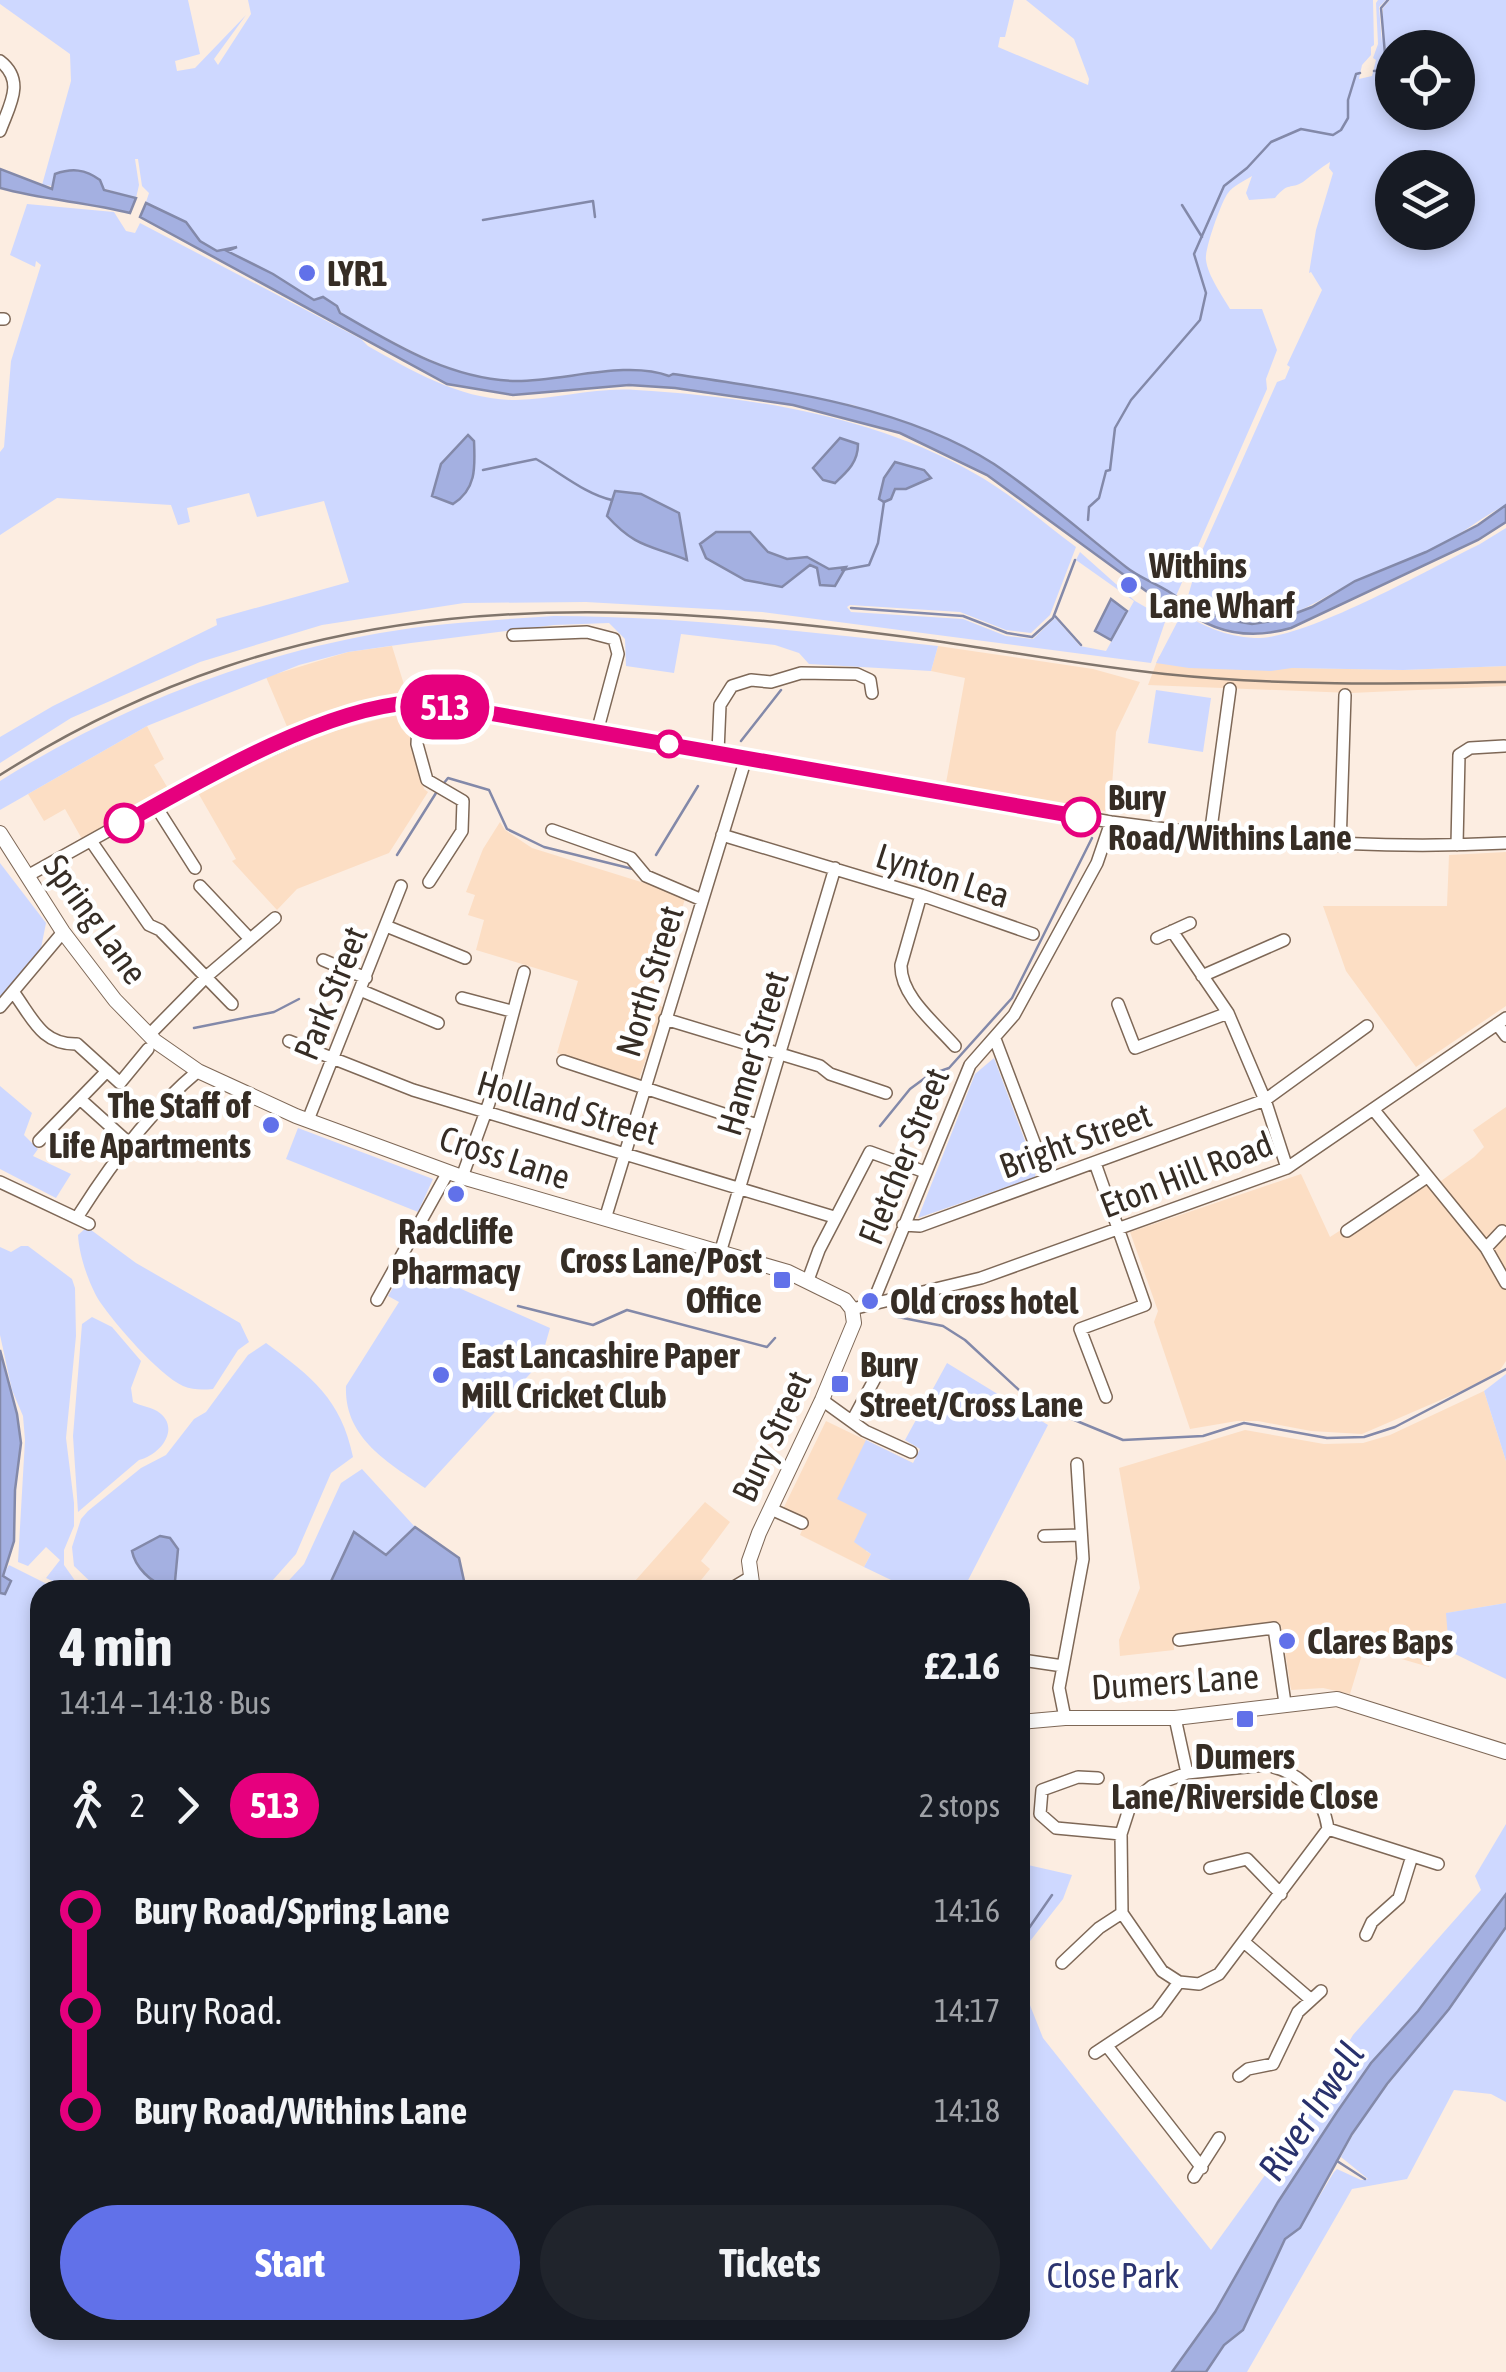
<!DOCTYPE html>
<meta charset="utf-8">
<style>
:root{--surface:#171b24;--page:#20242c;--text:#f1f3f6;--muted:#9ea1a6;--accent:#6171e9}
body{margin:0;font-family:"Asap Condensed",sans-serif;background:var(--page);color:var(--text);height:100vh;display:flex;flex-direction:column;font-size:38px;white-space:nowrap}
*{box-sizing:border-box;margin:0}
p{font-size:32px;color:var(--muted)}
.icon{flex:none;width:55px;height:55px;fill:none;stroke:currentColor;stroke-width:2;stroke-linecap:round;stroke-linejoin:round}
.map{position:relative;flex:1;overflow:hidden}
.details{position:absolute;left:30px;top:1580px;width:1000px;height:760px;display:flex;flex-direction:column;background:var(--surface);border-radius:30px;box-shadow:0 5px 15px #0003}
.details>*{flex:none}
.badge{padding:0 20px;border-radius:32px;font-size:35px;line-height:65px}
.controls{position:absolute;left:1375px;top:30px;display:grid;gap:20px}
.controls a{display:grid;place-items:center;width:100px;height:100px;border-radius:50%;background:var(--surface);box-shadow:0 5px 15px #0003;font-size:50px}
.map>.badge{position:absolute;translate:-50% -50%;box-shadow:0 0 0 5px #fff}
.legs{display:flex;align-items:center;gap:15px;height:110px;padding:0 30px;font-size:32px}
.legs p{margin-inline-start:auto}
.overview{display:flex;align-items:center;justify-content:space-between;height:170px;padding:0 30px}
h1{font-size:55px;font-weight:700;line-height:75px}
.cta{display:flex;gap:20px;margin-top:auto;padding:20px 30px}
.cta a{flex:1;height:115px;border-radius:60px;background:var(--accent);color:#fff;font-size:40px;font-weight:700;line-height:115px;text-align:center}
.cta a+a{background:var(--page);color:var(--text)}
ul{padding:0 30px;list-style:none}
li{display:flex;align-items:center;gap:35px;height:100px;font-size:38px}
li i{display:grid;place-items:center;width:15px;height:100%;margin:0 12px;background:currentColor}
li i::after{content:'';width:25px;height:25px;margin:-12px;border:8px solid;border-radius:50%;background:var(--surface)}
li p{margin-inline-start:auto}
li:first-child i{background:linear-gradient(#0000 50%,currentColor 0)}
li:last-child i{background:linear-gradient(currentColor 50%,#0000 0)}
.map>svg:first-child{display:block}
</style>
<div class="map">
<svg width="1506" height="2372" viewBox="0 0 1506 2372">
<rect width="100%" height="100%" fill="#fcede1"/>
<path fill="#fcdec4" d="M392 646 406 691 288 729 266 677 348 652Z
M938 646 1093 669 1140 682 1116 732 1110 812 946 783 965 678 931 671Z
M1159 656 1292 668 1403 670 1506 666V686L1351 693 1148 685Z
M410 711 412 736 424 789 428 792 389 853 297 889 277 910 232 861 236 859 197 791 311 737Z
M147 726 164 759 154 765 169 790 82 839 65 809 44 821 28 794Z
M500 822 505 830 532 848 686 896 652 1001 664 1008 638 1082 557 1053 578 981 476 950 484 920 468 915 475 895 466 892 483 849Z
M1506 852V1006L1416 1067 1346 971 1323 906H1447L1449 855Z
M1506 1107V1361L1500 1370 1480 1383 1362 1434 1311 1431 1258 1421H1237L1190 1429 1154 1322 1158 1311 1130 1232 1301 1174 1330 1237 1431 1172 1441 1181 1474 1157 1484 1147 1473 1130Z
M1484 1391 1506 1461V1603L1447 1613 1449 1651 1434 1650 1429 1667 1364 1648 1350 1694 1323 1688 1291 1690 1281 1625 1173 1636 1174 1650 1120 1656 1119 1640 1140 1588 1119 1468 1245 1430 1324 1444 1363 1443 1390 1435Z
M826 1421 913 1463 866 1551 871 1554 864 1567 800 1535 806 1521 783 1509Z
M705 1502 730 1522 701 1561 710 1569 693 1590H627Z"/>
<path fill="#ced8ff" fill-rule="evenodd" d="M0 0H188L200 54 175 61 177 71 195 68 246 15 214 59 218 65 251 14 248 0H1014L1005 37H1000L998 47 1088 85 1089 79 1074 39 1026 0H1373L1374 45 1371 47V55L1362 65 1359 79 1372 76 1376 60 1373 58 1378 44 1376 3 1378 0H1386L1379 7 1382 43 1383 8 1390 0H1506V505C1485 515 1463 533 1441 545 1413 559 1383 568 1355 581 1311 603 1271 637 1219 617 1206 612 1195 608 1188 596L1200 555 1277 382 1285 379 1290 367 1287 365 1322 290 1311 272 1309 273 1316 230 1333 173 1329 168 1330 162C1320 168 1312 175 1303 182 1290 190 1289 181 1275 198L1249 200 1246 193 1252 176C1242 182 1233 186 1228 193 1222 200 1204 250 1206 260 1208 276 1222 295 1230 309H1262L1277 350 1266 379 1267 389 1176 596 1146 582 1088 535 954 443 853 405 674 374 669 376C631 361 568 379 525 380 473 382 432 362 388 339 372 330 345 322 337 306L314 300 273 274 218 251 200 241 185 222 145 205 149 193 142 186 138 159H135L139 185 136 198 55 174 53 186 42 185 71 81 70 54 0 4ZM1392 48H1458V112H1392ZM1392 168H1458V232H1392Z
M27 204 114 212 126 231 135 233 140 223 361 339 368 346C414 372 461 400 516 400 556 399 597 387 636 390 751 397 871 415 972 472 1009 492 1042 522 1076 547L1050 615 1031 633 1006 630 960 612 850 605 847 607 851 612 963 619 1006 636 1033 639 1055 618 1080 646 1106 651 1134 601 1076 560 1080 552 1135 601 1166 619 1151 663 762 612 586 602 464 603 322 625 200 662 71 718 0 763V737L53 706 217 625 216 619 349 582 324 501 257 517 249 493 187 508 190 522 178 525 171 505 57 498 0 535V452L4 447 11 361 41 265 36 261 35 267 10 255Z
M1506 528V666L1403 670 1292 668 1271 671 1189 668 1156 663 1182 613C1205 627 1225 636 1254 638 1303 641 1431 568 1480 544Z
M554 616C682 616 811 633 938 646L931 671 809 664 799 653 775 645 681 634 674 673 626 666 625 639 609 623 554 625 411 643 348 652 299 665 147 726 0 810V781C117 708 244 657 380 633 437 623 496 620 554 616Z
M1156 690 1211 698 1203 752 1148 743Z
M0 863 46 923 41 948 0 998Z
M994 1058 1036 1170 1035 1177 918 1218 975 1074Z
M0 1086 32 1113 24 1135 38 1149 33 1156 71 1174 56 1198 0 1169Z
M298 1128 433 1179 418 1212 286 1159Z
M87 1227 136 1263 240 1323 249 1342 238 1350 213 1389C202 1390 193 1390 183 1386 158 1374 116 1325 100 1302 89 1285 79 1255 78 1235Z
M21 1246H28L72 1279 75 1288 76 1336 66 1438 74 1503V1526L64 1550V1565L76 1582 71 1590 46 1578 60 1560 46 1547 28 1566 18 1562 25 1440 23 1416 12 1390 0 1335V1247L11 1252Z
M407 1265 550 1328 540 1363 425 1488C388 1462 344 1438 346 1386L399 1302 388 1296Z
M92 1317 112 1327 141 1361 131 1388 133 1402C140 1406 151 1407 157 1411 182 1427 161 1455 139 1460L78 1512 73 1436 82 1324Z
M266 1343C312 1377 341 1399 353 1457L331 1473 296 1554 264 1590H99L74 1566 72 1547 81 1519 88 1511 141 1468 166 1455 194 1419 206 1412 248 1355ZM133 1556 178 1560 175 1581 160 1586 139 1568Z
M947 1363 1048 1425 963 1590H912L864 1567 871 1554 854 1542 867 1514 837 1499 866 1440 913 1463 920 1449 905 1440Z
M1506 1374V1461L1484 1391Z
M362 1469 415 1527 386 1555 354 1532 327 1590H280L304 1564 341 1483Z
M9 1565 59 1590H40V2330H1020V1980L1043 2038 1211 2250 1284 2149 1353 2035 1481 1890 1475 1876 1506 1824V1894L1418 2011 1371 2063 1337 2112 1278 2202 1215 2312 1172 2372H0V1593H5L10 1581 2 1577Z
M1506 1603V1679L1449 1651 1446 1613Z
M1020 1855 1028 1865 1072 1875 1063 1899 1027 1945 1020 1971Z
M1506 1927V2102L1491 2094 1454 2090 1407 2179 1352 2189 1247 2372H1206L1224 2345 1243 2330 1285 2239 1300 2228 1334 2172 1337 2169 1361 2180 1368 2179 1341 2157C1364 2110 1400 2071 1432 2029 1459 1996 1482 1961 1506 1927Z"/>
<path fill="#a4b0e1" stroke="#8389a9" stroke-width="2.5" d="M0 169 52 189 55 174C72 168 85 169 100 180L104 190 136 198 130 213C87 202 43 200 0 188Z
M146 203 186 222 200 241 217 251 237 247 227 251 273 274 314 300 323 297 337 306 340 313C395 345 452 380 517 381 564 381 627 360 669 376L673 374C779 390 902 405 994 464 1040 495 1083 533 1126 567 1142 580 1164 586 1178 598L1175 604 1150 594 987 475 900 433 793 405 675 388 629 385 513 395 447 384 140 217Z
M468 435 474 441C475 466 477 489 453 504L432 496 441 464Z
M840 438 858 444C858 462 848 471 835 483L823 480 813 468Z
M895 462 924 470 931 478 906 489H895L891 499 884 502 879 499 884 478Z
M615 491 641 494 679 513 687 560C650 545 636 548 607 516Z
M1506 505V522L1478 540 1291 628C1250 640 1214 634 1181 607L1189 598 1194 606 1223 619 1252 624 1278 620 1312 607 1355 581 1426 552 1478 525Z
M716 532H750L768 552 787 559 807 557 829 569 846 567 835 586 820 585 817 568 810 565 782 587 745 580 706 558 700 544Z
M1111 599 1127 611 1111 640 1095 631Z
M0 1350 17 1414 21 1443 15 1490 14 1541 3 1576 11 1581 5 1594 0 1593Z
M415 1527 459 1558 466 1590H327L354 1532 386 1555Z
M160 1536 170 1538 178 1549 175 1581 167 1587C151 1583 135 1567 132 1551Z
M1506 1894V1927L1449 2009 1387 2084 1352 2134 1300 2228 1285 2239 1243 2330 1224 2345 1206 2372H1172L1215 2312 1278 2202 1337 2112 1371 2063 1418 2011Z"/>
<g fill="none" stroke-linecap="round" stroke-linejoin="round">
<path stroke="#8389a9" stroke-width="2.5" d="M1374 71 1383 70 1385 54 1381 8 1388 0
M1182 205 1202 237
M483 220 593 201 595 217
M483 470 536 459C561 473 585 494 612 500
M1088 520 1089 507 1099 498 1106 471 1110 470 1115 428 1131 400 1200 320 1206 293 1194 254 1224 186 1247 168 1271 142 1301 129 1333 135 1341 130 1348 118V100L1356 74 1360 73
M842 570 869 565 878 543 884 502
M851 608 963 616 1007 633 1032 637 1053 618 1075 560
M1055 616 1081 645
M741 741 781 690
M444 783 448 778 489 790 507 829 544 847 633 869
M397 855 436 793
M656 855 698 786
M194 1028 274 1012 299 999
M880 1126 910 1089 929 1075 949 1068 1012 998 1092 838
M518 1306 593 1325 627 1310 767 1347 775 1338
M898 1317 943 1326 965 1340 1033 1403 1123 1440 1203 1436 1244 1423 1327 1438 1364 1437 1395 1427 1506 1369
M1020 1941 1052 1895
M1337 2161 1365 2179"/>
<defs>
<path id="minor" d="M0 61C26 81 9 106 0 131
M0 319H4
M513 635 587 632 614 639 618 654 597 732
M419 704 417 744 427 780 463 801 462 831 429 882
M718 752 720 705 732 686 751 680 771 682 801 673 857 674 870 680 872 693
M155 805 195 868
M552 830 631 858 646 876 702 900
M722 835 921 895 1033 934
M1210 836 1230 689
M91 841 149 925 160 930 232 1004
M1457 845 1459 755 1470 748 1504 746
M1340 846 1345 695
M29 875 187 787 328 724 367 711 410 703 472 710 1111 822C1243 840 1373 850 1506 843
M200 886 250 939
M921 895 901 965C900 996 936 1024 955 1046
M386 926 465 958
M1172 931 1228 1013 1265 1100 1287 1168
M1157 938 1190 923
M323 960 366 978
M1202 976 1284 940
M360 990 438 1023
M14 993C33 1019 42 1045 77 1044L120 1083 148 1049
M462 998 511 1011
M1118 1004 1135 1048 1228 1013
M0 1007 63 932
M665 1019 820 1066 830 1074 886 1093
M1497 1024 1506 1036
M149 1035 206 977 275 918
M995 1039 1048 1179
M289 1041 413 1090 834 1217
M563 1061 757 1125
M80 1099 130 1144
M1373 1109 1486 1248 1506 1283
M308 1120 401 886
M39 1141 107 1071
M1095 1163 1145 1305 1080 1329 1106 1397
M462 1177 489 1103 524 972
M0 1182 89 1224
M80 1213C113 1161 151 1110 198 1071
M605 1219 746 758
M903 1225 920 1226 1265 1100 1367 1026
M1347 1231 1427 1177
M1486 1248 1502 1231
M720 1253 835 868
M808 1280 819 1250 870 1152 925 1172
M377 1300 448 1172
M877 1302 876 1295 970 1065 1014 1015 1097 863 1111 822
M852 1309 981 1278 1287 1168 1506 1018
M822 1400 865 1431 911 1452
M852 1421 879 1371
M771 1509 802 1523
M1044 1536 1081 1535
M729 1590 749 1578
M1179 1640 1274 1628 1285 1703
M1020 1656 1022 1660 1063 1666
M1065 1718 1059 1688 1083 1559 1077 1464
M1175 1718 1187 1773
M1266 1765C1300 1772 1323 1794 1328 1829L1219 1974 1199 1984 1179 1982 1162 1971 1122 1913 1121 1834 1131 1803 1152 1786 1187 1773Z
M1098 1778 1078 1777 1042 1790 1040 1814 1056 1828 1121 1834
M1328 1829 1438 1864
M1210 1868 1247 1859 1281 1894
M1366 1935 1372 1922 1399 1898 1412 1856
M1244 1942 1309 1998
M1062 1963 1099 1928 1122 1913
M1107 2046 1202 2168
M1095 2053 1157 2012 1179 1982
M1239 2076 1248 2069 1273 2064 1298 2012 1321 1991
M1194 2177 1219 2138"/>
<path id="major" d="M0 833 63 932 115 1000 155 1041 198 1071 296 1116 462 1177 788 1272 845 1300 852 1309 854 1323 822 1400 759 1533 749 1561 753 1590
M1020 1722 1065 1718H1175L1337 1699 1506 1752"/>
</defs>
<use href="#minor" stroke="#7e6857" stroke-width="14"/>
<use href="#major" stroke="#7e6857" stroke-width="16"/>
<use href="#minor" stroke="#fff" stroke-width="11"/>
<use href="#major" stroke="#fff" stroke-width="14"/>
<path stroke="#80756c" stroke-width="2.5" d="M0 775C300 585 589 594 928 640 1007 651 1086 666 1165 674 1279 686 1392 684 1506 682"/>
</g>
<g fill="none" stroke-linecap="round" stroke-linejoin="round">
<defs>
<path id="line-1" d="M124 823C199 781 324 708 410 703 430 702 452 708 472 710L1081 817"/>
</defs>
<use href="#line-1" stroke="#fff" stroke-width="22"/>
<use href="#line-1" stroke="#e6007e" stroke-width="15"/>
</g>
<g fill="#6171e9" stroke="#fff" stroke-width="4">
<circle cx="307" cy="273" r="10"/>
<circle cx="1129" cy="585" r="10"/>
<circle cx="271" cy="1125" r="10"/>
<circle cx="456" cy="1194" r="10"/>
<rect x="772" y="1270" width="20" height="20" rx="5"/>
<circle cx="870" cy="1301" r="10"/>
<circle cx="441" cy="1375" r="10"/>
<rect x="830" y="1374" width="20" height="20" rx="5"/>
<circle cx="1287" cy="1641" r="10"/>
<rect x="1235" y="1709" width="20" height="20" rx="5"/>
</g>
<g fill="#fff" stroke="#e6007e" stroke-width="5">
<circle cx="669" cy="744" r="12"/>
<circle cx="1081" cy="817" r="18"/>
<circle cx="124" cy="823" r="18"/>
</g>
<g text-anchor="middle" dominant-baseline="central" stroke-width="9" stroke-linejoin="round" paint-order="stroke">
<g font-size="35" font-weight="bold" fill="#362d25" stroke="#fff" text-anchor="start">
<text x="327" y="273">LYR1</text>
<text x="1149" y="565">Withins<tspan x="1149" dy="40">Lane Wharf</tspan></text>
<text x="251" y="1105" text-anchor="end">The Staff of<tspan x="251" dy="40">Life Apartments</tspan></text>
<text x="456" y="1231" text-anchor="middle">Radcliffe<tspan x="456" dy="40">Pharmacy</tspan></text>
<text x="762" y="1260" text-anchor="end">Cross Lane/Post<tspan x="762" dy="40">Office</tspan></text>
<text x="890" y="1301">Old cross hotel</text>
<text x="461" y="1355">East Lancashire Paper<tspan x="461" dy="40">Mill Cricket Club</tspan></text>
<text x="860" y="1364">Bury<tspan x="860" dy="40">Street/Cross Lane</tspan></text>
<text x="1307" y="1641">Clares Baps</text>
<text x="1245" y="1756" text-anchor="middle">Dumers<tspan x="1245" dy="40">Lane/Riverside Close</tspan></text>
</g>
<g font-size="35" font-weight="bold" fill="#362d25" stroke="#fff" text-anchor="start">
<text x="1108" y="797">Bury<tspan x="1108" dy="40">Road/Withins Lane</tspan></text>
</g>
<g font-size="35" fill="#362d25" stroke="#fff">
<text transform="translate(943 875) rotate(18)">Lynton Lea</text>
<text transform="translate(96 919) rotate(54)">Spring Lane</text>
<text transform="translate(649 981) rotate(-73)">North Street</text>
<text transform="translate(330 993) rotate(-68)">Park Street</text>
<text transform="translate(752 1053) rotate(-73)">Hamer Street</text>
<text transform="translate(568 1107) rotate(16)">Holland Street</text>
<text transform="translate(1075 1140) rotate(-20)">Bright Street</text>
<text transform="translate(903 1156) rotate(-68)">Fletcher Street</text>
<text transform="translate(505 1157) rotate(18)">Cross Lane</text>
<text transform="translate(1186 1174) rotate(-21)">Eton Hill Road</text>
<text transform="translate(771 1436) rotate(-65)">Bury Street</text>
<text transform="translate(1175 1681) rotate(-4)">Dumers Lane</text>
</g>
<g font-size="35" fill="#2c3470" stroke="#fff">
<text x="1113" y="2275">Close Park</text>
</g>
<g font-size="38" font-style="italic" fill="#29316c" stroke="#fff">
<text transform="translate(1311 2111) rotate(-56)">River Irwell</text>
</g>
</g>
</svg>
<div class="controls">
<a><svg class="icon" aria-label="locate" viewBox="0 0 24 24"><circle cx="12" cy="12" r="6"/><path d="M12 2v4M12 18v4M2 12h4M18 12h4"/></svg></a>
<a><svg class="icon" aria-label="layers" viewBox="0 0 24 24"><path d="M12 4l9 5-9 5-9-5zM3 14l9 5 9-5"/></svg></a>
</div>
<b class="badge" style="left:445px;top:707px;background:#e6007e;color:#fff">513</b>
<section class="details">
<div class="overview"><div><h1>4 min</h1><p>14:14 – 14:18 · Bus</p></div><b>£2.16</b></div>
<div class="legs"><svg class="icon" aria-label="walk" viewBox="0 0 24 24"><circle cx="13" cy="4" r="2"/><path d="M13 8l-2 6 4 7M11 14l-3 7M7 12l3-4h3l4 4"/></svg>2<svg class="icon" aria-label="forward" viewBox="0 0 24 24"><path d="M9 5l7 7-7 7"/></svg><b class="badge" style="background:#e6007e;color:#fff">513</b><p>2 stops</p></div>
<ul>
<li><i style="color:#e6007e"></i><b>Bury Road/Spring Lane</b><p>14:16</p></li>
<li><i style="color:#e6007e"></i><span>Bury Road.</span><p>14:17</p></li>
<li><i style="color:#e6007e"></i><b>Bury Road/Withins Lane</b><p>14:18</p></li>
</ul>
<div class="cta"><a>Start</a><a>Tickets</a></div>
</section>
</div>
